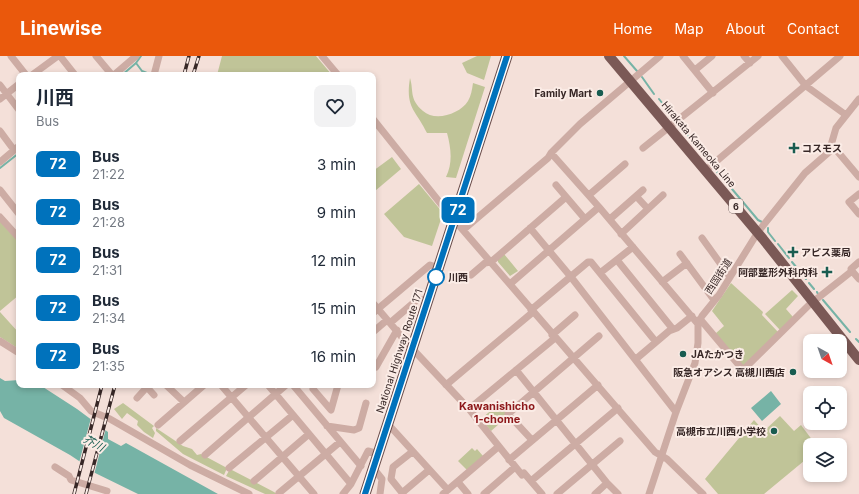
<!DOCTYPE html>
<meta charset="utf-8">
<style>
:root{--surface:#fff;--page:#f2f2f3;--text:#1f2937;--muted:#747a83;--accent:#ea580c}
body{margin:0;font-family:Inter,"Noto Sans JP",sans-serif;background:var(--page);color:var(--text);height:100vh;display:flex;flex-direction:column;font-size:15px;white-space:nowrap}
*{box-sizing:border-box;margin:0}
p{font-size:13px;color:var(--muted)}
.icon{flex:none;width:22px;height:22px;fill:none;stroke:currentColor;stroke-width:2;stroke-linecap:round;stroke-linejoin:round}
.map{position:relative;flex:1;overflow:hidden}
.side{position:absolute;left:16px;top:16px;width:360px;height:316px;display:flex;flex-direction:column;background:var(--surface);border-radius:8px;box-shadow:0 2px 6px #0003}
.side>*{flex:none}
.badge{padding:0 8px;border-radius:6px;font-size:14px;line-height:26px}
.needle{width:26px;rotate:140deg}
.fabs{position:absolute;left:803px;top:278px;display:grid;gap:8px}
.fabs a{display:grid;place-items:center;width:44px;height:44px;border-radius:8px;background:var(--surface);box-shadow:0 2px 6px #0003;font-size:20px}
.map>.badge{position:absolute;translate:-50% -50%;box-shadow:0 0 0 2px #fff}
.round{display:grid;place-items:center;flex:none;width:42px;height:42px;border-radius:8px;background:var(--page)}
.overview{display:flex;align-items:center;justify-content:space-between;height:68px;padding:0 20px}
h1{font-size:19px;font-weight:700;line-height:30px}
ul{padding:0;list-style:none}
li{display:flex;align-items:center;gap:12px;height:48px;padding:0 20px}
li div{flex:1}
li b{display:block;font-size:15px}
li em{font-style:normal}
li .badge{min-width:44px;font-weight:700;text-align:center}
header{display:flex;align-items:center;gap:24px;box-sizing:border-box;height:56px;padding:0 20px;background:var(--accent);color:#fff}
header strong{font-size:19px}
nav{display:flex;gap:22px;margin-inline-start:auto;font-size:14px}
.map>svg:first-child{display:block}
</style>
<header>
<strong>Linewise</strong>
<nav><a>Home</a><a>Map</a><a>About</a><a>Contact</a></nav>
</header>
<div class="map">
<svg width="859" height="438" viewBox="0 0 859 438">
<rect width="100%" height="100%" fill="#f4e0d9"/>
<path fill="#c0c498" d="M222 0H316L332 19H217Z
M477 0H491L484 24 467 17 462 7Z
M410 22C414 35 409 43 423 55 435 66 460 58 468 45 471 40 472 34 473 27L485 31 456 122 446 121C453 107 451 92 447 77H427C416 54 405 52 410 22Z
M392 101 401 113 375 135 373 133V115Z
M419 128 443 157 432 190 404 181 384 158Z
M0 164 19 185V239L0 255Z
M504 198 518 215 510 220 498 206V203Z
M731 227 763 256 762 259 778 276 743 312 715 278 724 270 712 255Z
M792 234 798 240 786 253 793 261 780 274 765 258Z
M0 256 19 277V293L0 281Z
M502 345 509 354 505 358 507 361 491 375 481 363Z
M123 347 154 370 152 372 155 377 153 382 144 376 137 369 138 365 127 357 122 363 114 353Z
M780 360 794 375 801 369 816 389H810V400L764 438H718L705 423 754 364 764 375Z
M156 372 183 390 192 393 197 399 201 398 227 412 224 419 183 398 156 375Z
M472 392 475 395 477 393 483 400 467 414 458 405Z
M230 413 274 436 277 438H265L226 420Z"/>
<path fill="#76b3a6" d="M0 322 5 325 19 324V329H37L43 331 77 353 108 376V383L121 390 126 387 218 438H138L89 414 82 407 70 399 4 362 0 355Z
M771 335 781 348 762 365 751 352Z"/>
<path fill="#f4e0d9" d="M91 362 106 372 94 419 79 407Z"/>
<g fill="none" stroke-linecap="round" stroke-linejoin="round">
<path stroke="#76b3a6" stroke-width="2" d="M624 0 637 15
M136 7 142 15 152 19
M122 19 136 7 141 0
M642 21 654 38
M659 43 675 63
M678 68 696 89
M701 95 703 97
M0 112 19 97
M717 116 727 127
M732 133 758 164 762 166
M768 172V176L775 185
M778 188 789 202
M792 206 806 223
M809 227 814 233
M817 236 818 238
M823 244 850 276
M856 283 859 286"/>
<path stroke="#cdaca4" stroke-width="7" d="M11 0 26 19
M60 0 75 19
M96 0 112 19
M322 0 338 19
M683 0 713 37
M744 0 750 7
M782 0 806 30 846 59
M695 14 712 0
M32 19 58 0
M114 19 136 0
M154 19 159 0
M0 29 19 54
M0 43 19 28
M373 63 449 158 655 396 667 403 703 438
M0 75 14 94
M832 89 859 121
M643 92 758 0
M551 97 599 151 698 268
M0 106 19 90
M706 114 840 0
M556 129 585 163
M0 134 19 158
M859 138 849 146 859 158
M589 139 625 108
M636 140 648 153
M0 161 19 182
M610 163 643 134
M530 172 571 221 676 356
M463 174 548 102 551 97 580 68 660 0
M621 178 663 139
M702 182 730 221
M680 198 714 244
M617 204 672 272
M852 215 859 223
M600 217 633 191
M471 219 485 207 491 206 566 141
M662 226 687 207
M510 228 599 151
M373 247 406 286 469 353 522 419 524 417 542 438
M531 254 588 206H591L656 286
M373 257 430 209 439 212
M700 263 743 314 809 249 852 215 851 213 859 206
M390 267 418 243 428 245
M373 276 387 264
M552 279 575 259
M0 285 19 297
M636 303 669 275 677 272 692 260
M376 311 397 274
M516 314 607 427 618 438
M62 329 80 342 91 355 110 363 190 409 249 438
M145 329 154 339
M166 329 184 346
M221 329 314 438
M268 329 351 428
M293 329 361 410
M446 329 533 256
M313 333 331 354 338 329
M137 342 147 331
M469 353 555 282
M388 368 448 434
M158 369 204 329
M327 370 354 374 359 372 366 347
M532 384 508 358 599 280
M180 385 246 329
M205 399 286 329
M509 404 598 329
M55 411 69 420 71 424 107 435
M229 412 293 359
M374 413 382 423 380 438
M254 425 309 378
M531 425 618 352
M458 426 468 438
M279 437 340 386
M402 437 429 414
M343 438 351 428 368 395 379 398
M403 438 391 423 393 411 412 396
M443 438 498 391
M484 438 515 411
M557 438 620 385
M595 438 607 427
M649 438 676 356 695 307 698 287V268L702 260 719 239 758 176 805 117 829 96 836 72 859 43"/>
<path stroke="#7b5956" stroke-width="10" d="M609 0 763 183 859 304"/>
<path stroke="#6a4c4a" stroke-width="11" d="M365 438 507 0"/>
<defs>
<path id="rail" d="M184 19 189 0
M193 19 199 0
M74 438 102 329
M86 438 115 329"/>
</defs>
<use href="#rail" stroke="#372726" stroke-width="3.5"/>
<use href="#rail" stroke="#fbece6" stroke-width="2" stroke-dasharray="6" stroke-linecap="butt"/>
</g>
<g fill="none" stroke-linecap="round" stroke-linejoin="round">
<defs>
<path id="line" d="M365 438 507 0"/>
</defs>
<use href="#line" stroke="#fff" stroke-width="9"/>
<use href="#line" stroke="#0072bc" stroke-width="6"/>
</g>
<g fill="#185c50" stroke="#fbece6" stroke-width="1.5">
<circle cx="600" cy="37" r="4"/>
<path d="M792 86h4v4h4v4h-4v4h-4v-4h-4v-4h4z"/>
<path d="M791 190h4v4h4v4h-4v4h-4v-4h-4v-4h4z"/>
<path d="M825 210h4v4h4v4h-4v4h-4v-4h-4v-4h4z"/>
<circle cx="683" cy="298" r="4"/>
<circle cx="793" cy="316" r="4"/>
<circle cx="774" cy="375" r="4"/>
</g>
<circle fill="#fff" stroke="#0072bc" stroke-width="2" cx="436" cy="221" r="8"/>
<g text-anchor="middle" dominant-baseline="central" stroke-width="4" stroke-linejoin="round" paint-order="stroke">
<rect fill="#fbece6" stroke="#726260" stroke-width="1" x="729" y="143" width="14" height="14" rx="3"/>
<g font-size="9" font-weight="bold" fill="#372726">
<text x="736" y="150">6</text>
</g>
<g font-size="10" font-weight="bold" fill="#372726" stroke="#fbece6" text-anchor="end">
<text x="592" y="37">Family Mart</text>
<text x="802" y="92" text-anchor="start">コスモス</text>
<text x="801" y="196" text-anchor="start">アピス薬局</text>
<text x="818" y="216">阿部整形外科内科</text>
<text x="691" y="298" text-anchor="start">JAたかつき</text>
<text x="785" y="316">阪急オアシス 高槻川西店</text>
<text x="766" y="375">高槻市立川西小学校</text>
</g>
<g font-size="10" fill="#372726" stroke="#fbece6">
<text transform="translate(699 88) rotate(50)">Hirakata Kameoka Line</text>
<text transform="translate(718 220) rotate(-57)">西国街道</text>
<text transform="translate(399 295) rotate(-72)">National Highway Route 171</text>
</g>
<g font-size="10" font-weight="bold" fill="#372726" stroke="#fbece6" text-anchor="start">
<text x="448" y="221">川西</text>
</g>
<g font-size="11" font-weight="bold" fill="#8d181a" stroke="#fbece6">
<text x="497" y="350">Kawanishicho<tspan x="497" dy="13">1-chome</tspan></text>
</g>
<g font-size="11" font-style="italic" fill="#185c50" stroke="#fbece6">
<text transform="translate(94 387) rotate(29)">芥川</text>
</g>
</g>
</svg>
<div class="fabs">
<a><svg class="needle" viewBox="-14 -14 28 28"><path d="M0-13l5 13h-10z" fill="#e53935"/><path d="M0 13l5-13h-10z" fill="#747a83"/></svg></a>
<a><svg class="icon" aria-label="locate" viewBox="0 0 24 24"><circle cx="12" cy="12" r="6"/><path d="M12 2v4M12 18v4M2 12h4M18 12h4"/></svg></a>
<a><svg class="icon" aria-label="layers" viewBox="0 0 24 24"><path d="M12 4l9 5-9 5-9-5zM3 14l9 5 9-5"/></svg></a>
</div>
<b class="badge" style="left:458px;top:154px;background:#0072bc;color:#fff">72</b>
<section class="side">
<div class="overview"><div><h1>川西</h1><p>Bus</p></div><a class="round"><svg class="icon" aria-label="heart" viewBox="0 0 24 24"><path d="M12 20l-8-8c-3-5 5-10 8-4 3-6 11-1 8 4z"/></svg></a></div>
<ul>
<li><span class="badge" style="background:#0072bc;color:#fff">72</span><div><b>Bus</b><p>21:22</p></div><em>3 min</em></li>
<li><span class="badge" style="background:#0072bc;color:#fff">72</span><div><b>Bus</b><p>21:28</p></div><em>9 min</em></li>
<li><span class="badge" style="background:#0072bc;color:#fff">72</span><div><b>Bus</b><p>21:31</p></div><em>12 min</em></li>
<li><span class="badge" style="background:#0072bc;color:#fff">72</span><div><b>Bus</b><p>21:34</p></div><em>15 min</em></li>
<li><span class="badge" style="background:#0072bc;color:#fff">72</span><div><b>Bus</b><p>21:35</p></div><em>16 min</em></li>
</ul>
</section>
</div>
